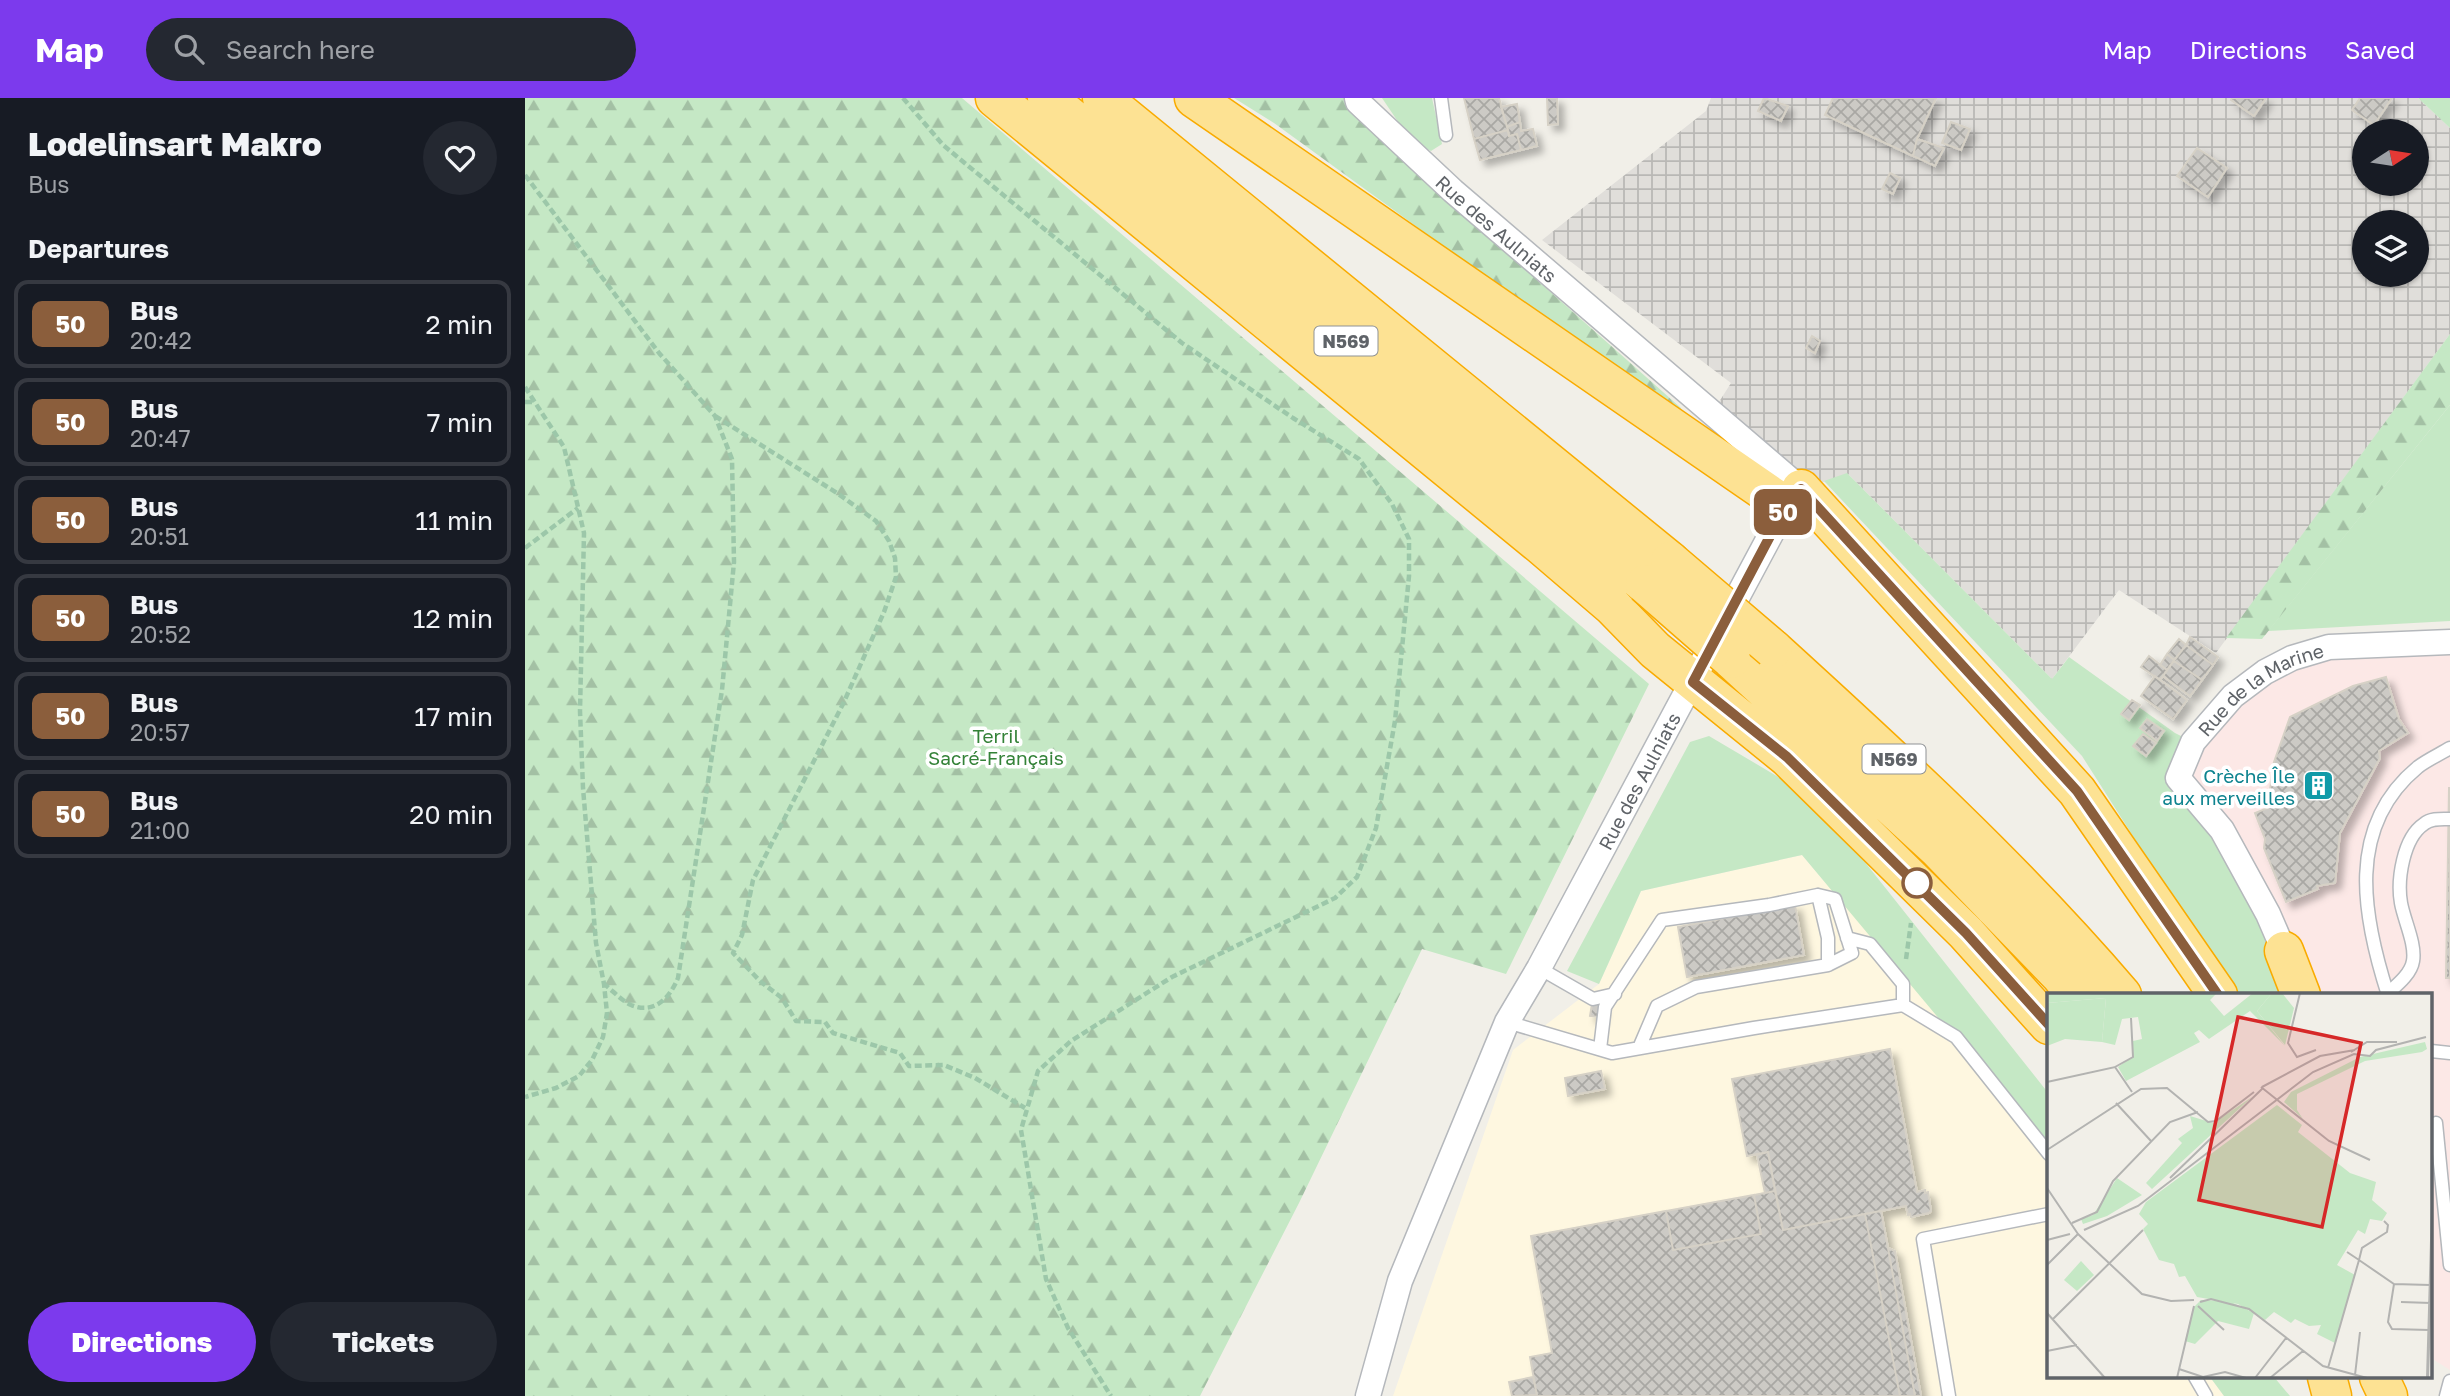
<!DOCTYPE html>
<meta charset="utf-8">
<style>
:root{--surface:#171b24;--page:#242831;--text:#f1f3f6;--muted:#9ea1a6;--line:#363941;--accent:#7c3aed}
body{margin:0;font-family:"Golos Text",sans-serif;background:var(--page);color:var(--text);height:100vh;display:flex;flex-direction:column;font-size:26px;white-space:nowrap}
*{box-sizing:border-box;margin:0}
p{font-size:23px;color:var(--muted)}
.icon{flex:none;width:38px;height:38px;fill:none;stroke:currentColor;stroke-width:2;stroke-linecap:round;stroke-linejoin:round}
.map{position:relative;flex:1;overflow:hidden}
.details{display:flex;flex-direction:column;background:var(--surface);width:525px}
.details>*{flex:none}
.badge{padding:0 14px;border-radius:10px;font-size:24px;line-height:46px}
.needle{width:46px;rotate:78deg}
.fabs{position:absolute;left:1827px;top:21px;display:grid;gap:14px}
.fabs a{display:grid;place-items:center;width:77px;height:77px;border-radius:50%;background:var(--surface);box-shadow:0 2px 5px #0004;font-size:35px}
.map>.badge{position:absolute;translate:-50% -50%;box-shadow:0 0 0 4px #fff}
h2{padding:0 28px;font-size:26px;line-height:63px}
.round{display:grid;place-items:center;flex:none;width:74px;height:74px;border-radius:37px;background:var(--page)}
.summary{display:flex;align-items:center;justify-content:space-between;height:119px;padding:0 28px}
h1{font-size:33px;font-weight:800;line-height:52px}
.action{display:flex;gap:14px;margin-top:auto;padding:14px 28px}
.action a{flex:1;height:80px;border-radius:42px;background:var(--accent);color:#fff;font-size:28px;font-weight:800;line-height:80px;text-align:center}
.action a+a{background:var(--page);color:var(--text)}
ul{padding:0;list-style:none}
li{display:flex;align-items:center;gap:21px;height:88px;margin:0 14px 10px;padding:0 14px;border:4px solid var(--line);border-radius:14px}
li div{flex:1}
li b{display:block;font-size:26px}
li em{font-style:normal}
li .badge{min-width:77px;font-weight:700;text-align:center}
header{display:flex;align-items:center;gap:42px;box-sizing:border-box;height:98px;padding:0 35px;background:var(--accent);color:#fff}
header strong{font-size:33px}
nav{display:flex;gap:38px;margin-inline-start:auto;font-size:24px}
.search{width:490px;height:63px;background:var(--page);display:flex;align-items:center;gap:18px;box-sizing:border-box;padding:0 24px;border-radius:38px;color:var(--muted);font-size:26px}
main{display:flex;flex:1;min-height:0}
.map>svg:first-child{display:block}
</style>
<header>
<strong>Map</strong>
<div class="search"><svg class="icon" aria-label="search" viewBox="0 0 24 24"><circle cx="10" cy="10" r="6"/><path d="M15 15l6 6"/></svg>Search here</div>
<nav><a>Map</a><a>Directions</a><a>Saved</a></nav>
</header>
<main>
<section class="details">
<div class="summary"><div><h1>Lodelinsart Makro</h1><p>Bus</p></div><a class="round"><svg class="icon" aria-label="heart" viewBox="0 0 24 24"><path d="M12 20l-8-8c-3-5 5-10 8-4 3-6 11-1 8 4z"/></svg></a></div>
<h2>Departures</h2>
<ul>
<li><span class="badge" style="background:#8b5e3c;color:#fff">50</span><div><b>Bus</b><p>20:42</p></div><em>2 min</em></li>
<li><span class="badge" style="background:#8b5e3c;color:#fff">50</span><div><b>Bus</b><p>20:47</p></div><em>7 min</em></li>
<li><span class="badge" style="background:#8b5e3c;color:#fff">50</span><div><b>Bus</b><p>20:51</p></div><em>11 min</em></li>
<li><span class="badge" style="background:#8b5e3c;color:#fff">50</span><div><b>Bus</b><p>20:52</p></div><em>12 min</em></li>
<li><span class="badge" style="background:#8b5e3c;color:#fff">50</span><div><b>Bus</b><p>20:57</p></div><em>17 min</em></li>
<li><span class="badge" style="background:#8b5e3c;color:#fff">50</span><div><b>Bus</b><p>21:00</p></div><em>20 min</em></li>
</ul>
<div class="action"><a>Directions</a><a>Tickets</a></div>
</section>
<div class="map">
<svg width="1925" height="1298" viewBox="0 0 1925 1298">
<defs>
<pattern id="industrial-grid" width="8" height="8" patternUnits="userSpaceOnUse" patternTransform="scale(1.75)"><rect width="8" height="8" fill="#e0deda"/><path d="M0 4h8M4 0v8" fill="none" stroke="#b9b8b5"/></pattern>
<pattern id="forest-firs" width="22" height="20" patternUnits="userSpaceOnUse" patternTransform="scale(1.75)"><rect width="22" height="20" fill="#c5e8c5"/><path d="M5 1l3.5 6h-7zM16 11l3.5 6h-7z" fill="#a3c0a4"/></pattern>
<pattern id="building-cross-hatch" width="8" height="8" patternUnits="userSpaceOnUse" patternTransform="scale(1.75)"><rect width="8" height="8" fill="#cccac5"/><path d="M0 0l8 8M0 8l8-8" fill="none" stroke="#a9a8a4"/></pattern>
<filter id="shadow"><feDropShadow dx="6" dy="6" stdDeviation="3.5" flood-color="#0004"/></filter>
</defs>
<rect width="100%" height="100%" fill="#f1efe8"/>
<path fill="#fef7e0" d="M1277 757 1524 1047V1279H1685L1699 1298H868L988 952 1074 886 1116 793Z"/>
<path fill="url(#industrial-grid)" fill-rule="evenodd" d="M1186 0H1893L1925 30V236L1691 555 1594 492 1527 581 1323 376 1276 391 1187 315 1206 285 1017 142 1181 13ZM1839 33H1892V86H1839ZM1839 124H1892V177H1839Z"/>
<path fill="#fce8e6" d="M1890 545 1925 549V1272L1906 1260V897H1776L1643 664 1740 574Z"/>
<path fill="#c5e8c5" d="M857 0H907L917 46 906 53 886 43Z
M1925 307V523L1743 533Z
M1322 375 1527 581 1544 559 1650 635 1668 644 1653 681 1706 748 1776 897H1709L1557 658 1299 383Z
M1184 638 1289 700 1524 996V1061L1472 990 1277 757 1116 793 1074 886 1042 873 1165 644Z
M1685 1279H1749L1765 1298H1699Z"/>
<path fill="url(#forest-firs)" d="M0 0H437L1124 586 981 876 897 851 774 1105 675 1298H0Z
M709 0H828L870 56 1156 310 1159 323 749 25Z
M1893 0H1925V30Z
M1925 236V307L1737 541 1701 540Z"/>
<path fill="url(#building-cross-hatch)" stroke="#d6d1c6" stroke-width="2" filter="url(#shadow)" d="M939 0H974L983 32 949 41Z
M1022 0H1032L1033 26 1023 27Z
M1239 0 1263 8 1256 23 1233 13Z
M1308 0H1411L1392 41 1388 58 1300 17Z
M1707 0H1741L1729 18 1706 2Z
M1835 0H1867L1849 27 1827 12Z
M992 6 995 24 982 29 976 9Z
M995 24 996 33 1008 31 1012 48 996 52 992 36 984 38 982 29Z
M1426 24 1445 31 1436 52 1417 45Z
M983 32 984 38 992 36 996 52 955 62 949 41Z
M1392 41 1419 50 1410 68 1388 58Z
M1672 50 1702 70 1683 99 1652 78Z
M1365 75 1375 80 1368 96 1357 91Z
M1287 238 1295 243 1290 255 1281 250Z
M1665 539 1693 559 1688 567 1661 547Z
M1654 541 1661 547 1649 562 1642 556Z
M1661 547 1688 567 1677 582 1649 563Z
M1642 556 1649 562 1642 572 1635 567Z
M1624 558 1642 572 1635 582 1616 569Z
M1649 563 1677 582 1665 598 1638 578Z
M1630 578 1662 602 1648 621 1616 598Z
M1861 579 1874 621 1883 635 1854 653 1855 660 1815 735 1810 785 1792 788 1793 791 1761 804 1739 750 1740 741 1730 715 1743 710 1748 667 1765 619 1828 588Z
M1607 602 1615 607 1604 622 1596 616Z
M1622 621 1639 633 1632 643 1615 630Z
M1618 636 1631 645 1621 658 1608 648Z
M1924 690H1925V880H1921Z
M1270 807 1279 857 1162 879 1153 829Z
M1067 906 1075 907 1073 919 1065 918Z
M1365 951 1392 1094 1400 1092V1095L1403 1094 1406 1113 1404 1115 1386 1119 1385 1116 1383 1117 1381 1108 1258 1132 1243 1054 1222 1058 1207 981Z
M1076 973 1080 991 1043 998 1040 980Z
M1243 1054 1250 1093 1240 1095 1232 1057Z
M1250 1093 1258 1132 1340 1116 1375 1298H1012L1005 1259 1027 1255 1006 1138 1141 1113 1148 1152 1236 1136 1229 1097Z
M1229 1097 1236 1136 1148 1152 1141 1113Z
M1356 1113 1363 1150 1390 1298H1375L1340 1116Z
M1363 1150 1370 1153 1396 1298H1390Z
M1008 1279 1012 1297 987 1298 984 1284Z"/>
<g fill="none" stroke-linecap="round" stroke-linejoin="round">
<defs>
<path id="lane" d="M916 0 921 37
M1293 797 1310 801 1327 855 1303 867
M1322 840 1345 846 1378 886V907
M1014 870 1068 901 1090 896
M1862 896C1872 887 1886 876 1888 863 1891 846 1879 822 1876 805 1872 782 1878 740 1899 726 1906 720 1916 721 1925 721
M1863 897C1838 819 1820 729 1893 669 1902 662 1915 656 1925 650
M982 924 1087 955 1229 930 1378 907 1431 939 1524 1056
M1075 951 1080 909 1137 822 1244 807 1293 797 1303 840V867L1171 889 1132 908 1114 950
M1906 953 1925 955
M1911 1025 1925 1167
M1670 1279 1681 1298
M1424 1298 1398 1141 1524 1116
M1921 1298 1925 1283"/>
<g id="street">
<path id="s1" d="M832 0 833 4 928 93 1276 391 1261 408 1014 870 982 924 875 1183 843 1298"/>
<path id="s2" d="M1759 853 1743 816 1697 732 1653 680 1668 644 1708 598 1740 574 1767 560 1804 549 1925 544"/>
</g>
<path id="highway" d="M470 0 1017 448 1087 508 1130 552 1262 659 1441 835 1524 927
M522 0 1120 486
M577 0 1145 463
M669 0 1261 408
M1276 391 1552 693 1693 897
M1248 551C1369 661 1490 772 1597 897
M1206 561 1413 751 1535 877 1551 897
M1759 853 1776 897
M1802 1279 1807 1298
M1854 1279 1863 1298"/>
</defs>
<use href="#lane" stroke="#b5b8bc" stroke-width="15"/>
<use href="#street" stroke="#b5b8bc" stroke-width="27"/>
<use href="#highway" stroke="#f9ab00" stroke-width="41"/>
<path stroke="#9cc7a9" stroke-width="4.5" stroke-dasharray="7 3.5" stroke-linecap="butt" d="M378 0 418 47 657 245 768 320 834 361 867 406 884 441V478L870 623 851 730 832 779 810 800 647 879 546 943 513 973 496 1032 521 1181 543 1230 586 1298
M0 77 134 255 190 318 207 361 209 464 197 592 153 880C145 899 130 917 106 907 97 903 87 892 79 886
M0 289 39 349 59 435 55 613 58 690 71 845 79 886 82 915 78 939 67 962 54 978 31 990 0 999
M0 304H10
M190 318 312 395 351 423 364 443 370 460 371 479 359 514 318 606 228 782 217 837 208 855 236 884 257 900 271 923 300 924 308 935 375 955 384 968 419 967 450 980 500 1010
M0 450 53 410
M1381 861 1386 825"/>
<use href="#lane" stroke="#fff" stroke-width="12"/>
<use href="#street" stroke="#fff" stroke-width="24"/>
<use href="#highway" stroke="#fde293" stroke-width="38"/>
<defs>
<path id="highway-bridge" d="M1145 463 1248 551
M1120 486 1206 561"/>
</defs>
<use href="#highway-bridge" stroke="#f9ab00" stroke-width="41" stroke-linecap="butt"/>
<use href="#highway-bridge" stroke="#fde293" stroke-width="38"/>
</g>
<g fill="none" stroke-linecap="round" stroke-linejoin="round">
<defs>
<path id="line" d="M1524 927 1441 835 1262 659 1168 584 1261 408 1276 391 1552 693 1693 897"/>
</defs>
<use href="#line" stroke="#fff" stroke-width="16"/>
<use href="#line" stroke="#8b5e3c" stroke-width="10"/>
</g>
<defs>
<symbol id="building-square" viewBox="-11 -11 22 22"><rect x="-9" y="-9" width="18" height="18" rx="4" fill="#0f9aa8" stroke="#fff"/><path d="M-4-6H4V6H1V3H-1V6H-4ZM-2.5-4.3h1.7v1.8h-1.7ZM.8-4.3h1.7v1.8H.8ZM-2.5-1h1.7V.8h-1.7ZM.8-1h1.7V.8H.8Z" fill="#fff"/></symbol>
</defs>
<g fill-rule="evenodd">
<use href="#building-square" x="1776" y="670" width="35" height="35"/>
</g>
<circle fill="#fff" stroke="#8b5e3c" stroke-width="3.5" cx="1392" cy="785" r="14"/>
<g text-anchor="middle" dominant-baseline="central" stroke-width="7" stroke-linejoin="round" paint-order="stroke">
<g fill="#fff" stroke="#8f9295" stroke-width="2">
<rect x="789.5" y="228.5" width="63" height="29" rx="5"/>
<rect x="1337.5" y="646.5" width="63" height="29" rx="5"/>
</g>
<g font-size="18" font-weight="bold" fill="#5f6368">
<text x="821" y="243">N569</text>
<text x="1369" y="661">N569</text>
</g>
<g font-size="19" fill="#5f6368" stroke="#fff">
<text stroke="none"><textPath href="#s1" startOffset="192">Rue des Aulniats</textPath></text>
<text stroke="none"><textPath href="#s2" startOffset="331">Rue de la Marine</textPath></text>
<text transform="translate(1114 683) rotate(-62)">Rue des Aulniats</text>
</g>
<g font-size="19" fill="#348238" stroke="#fff">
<text x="471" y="637">Terril<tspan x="471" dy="22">Sacré-Français</tspan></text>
</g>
<g font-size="19" fill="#0d838f" stroke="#fff" text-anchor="end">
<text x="1770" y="677">Crèche Île<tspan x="1770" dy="22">aux merveilles</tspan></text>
</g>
</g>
<g transform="translate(1522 895)">
<rect width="385" height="385" fill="#f1efe8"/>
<path d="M225 0H235L247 15 238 52 210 18ZM59 5 55 49 18 46 0 53V10ZM378 49 380 56 375 59 318 68 250 101V117L256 126 237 109 244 99 313 64ZM34 268 47 282 30 298 17 287ZM154 307 182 308 207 320 202 336 171 328 148 351 138 348 146 315Z" fill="#c5e8c5"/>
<path d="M0 0H170L163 7 177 23 206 0H225L210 18 238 53 203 18 162 46 152 37 147 40 153 49 79 88 71 74 85 64 86 48 95 46 91 24 75 26 68 52 55 49 59 5 0 10ZM205 104 105 196 99 190 135 150 131 146 146 135 143 123 166 130ZM230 112 255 132 251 139 303 180 329 189 325 207 340 220 335 228 323 226 318 241 311 237 290 272 308 282 288 350 270 341 274 332 262 333 248 326 244 330 227 319 218 327 191 311 150 304 138 283 132 284 127 271 112 267 96 236 101 231 92 221 99 209ZM70 185 95 202 60 223 36 231 34 226 46 222Z" fill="#c5e8c5"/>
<path fill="none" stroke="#b3b3b1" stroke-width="2" d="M253 0 241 50 250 64 269 57M304 59 320 49H350M68 74 86 64 84 25M0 89 68 74 85 99M214 94 282 148 323 167M215 94 273 63 308 57M69 110 104 148M0 157 94 96 120 95 161 129 169 128 207 99M123 185 216 95M0 195 31 241M25 230 50 219 66 188 123 129 151 119M37 237 91 213 266 79 307 61 323 63 329 57 379 44M31 241 95 301 124 308 147 307M0 247 23 241M300 259 312 267 315 255 340 239 341 232 337 228M0 272 31 241M347 291 341 329 345 336 382 337M153 309 164 306 202 316 276 373 320 385M354 309 384 310M151 313 177 337M0 320 58 385M6 326 96 237M0 358 30 352M281 375 312 267 347 291 383 292M132 376 156 384 178 379 199 385M308 382 313 339M130 385 147 313M208 385 239 345M223 385 256 358M380 385 385 213M381 385 385 262"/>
<path fill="#d62828" fill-opacity="0.15" stroke="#d62828" stroke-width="3.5" d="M191 24 314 50 275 234 152 207Z"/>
<rect width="385" height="385" fill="none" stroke="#5f6368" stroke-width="3.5"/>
</g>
</svg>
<div class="fabs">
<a><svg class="needle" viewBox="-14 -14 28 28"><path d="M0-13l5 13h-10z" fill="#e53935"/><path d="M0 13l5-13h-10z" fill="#9ea1a6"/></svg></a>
<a><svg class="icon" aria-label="layers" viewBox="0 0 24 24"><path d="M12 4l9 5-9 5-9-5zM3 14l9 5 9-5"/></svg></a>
</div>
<b class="badge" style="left:1258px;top:414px;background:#8b5e3c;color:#fff">50</b>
</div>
</main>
